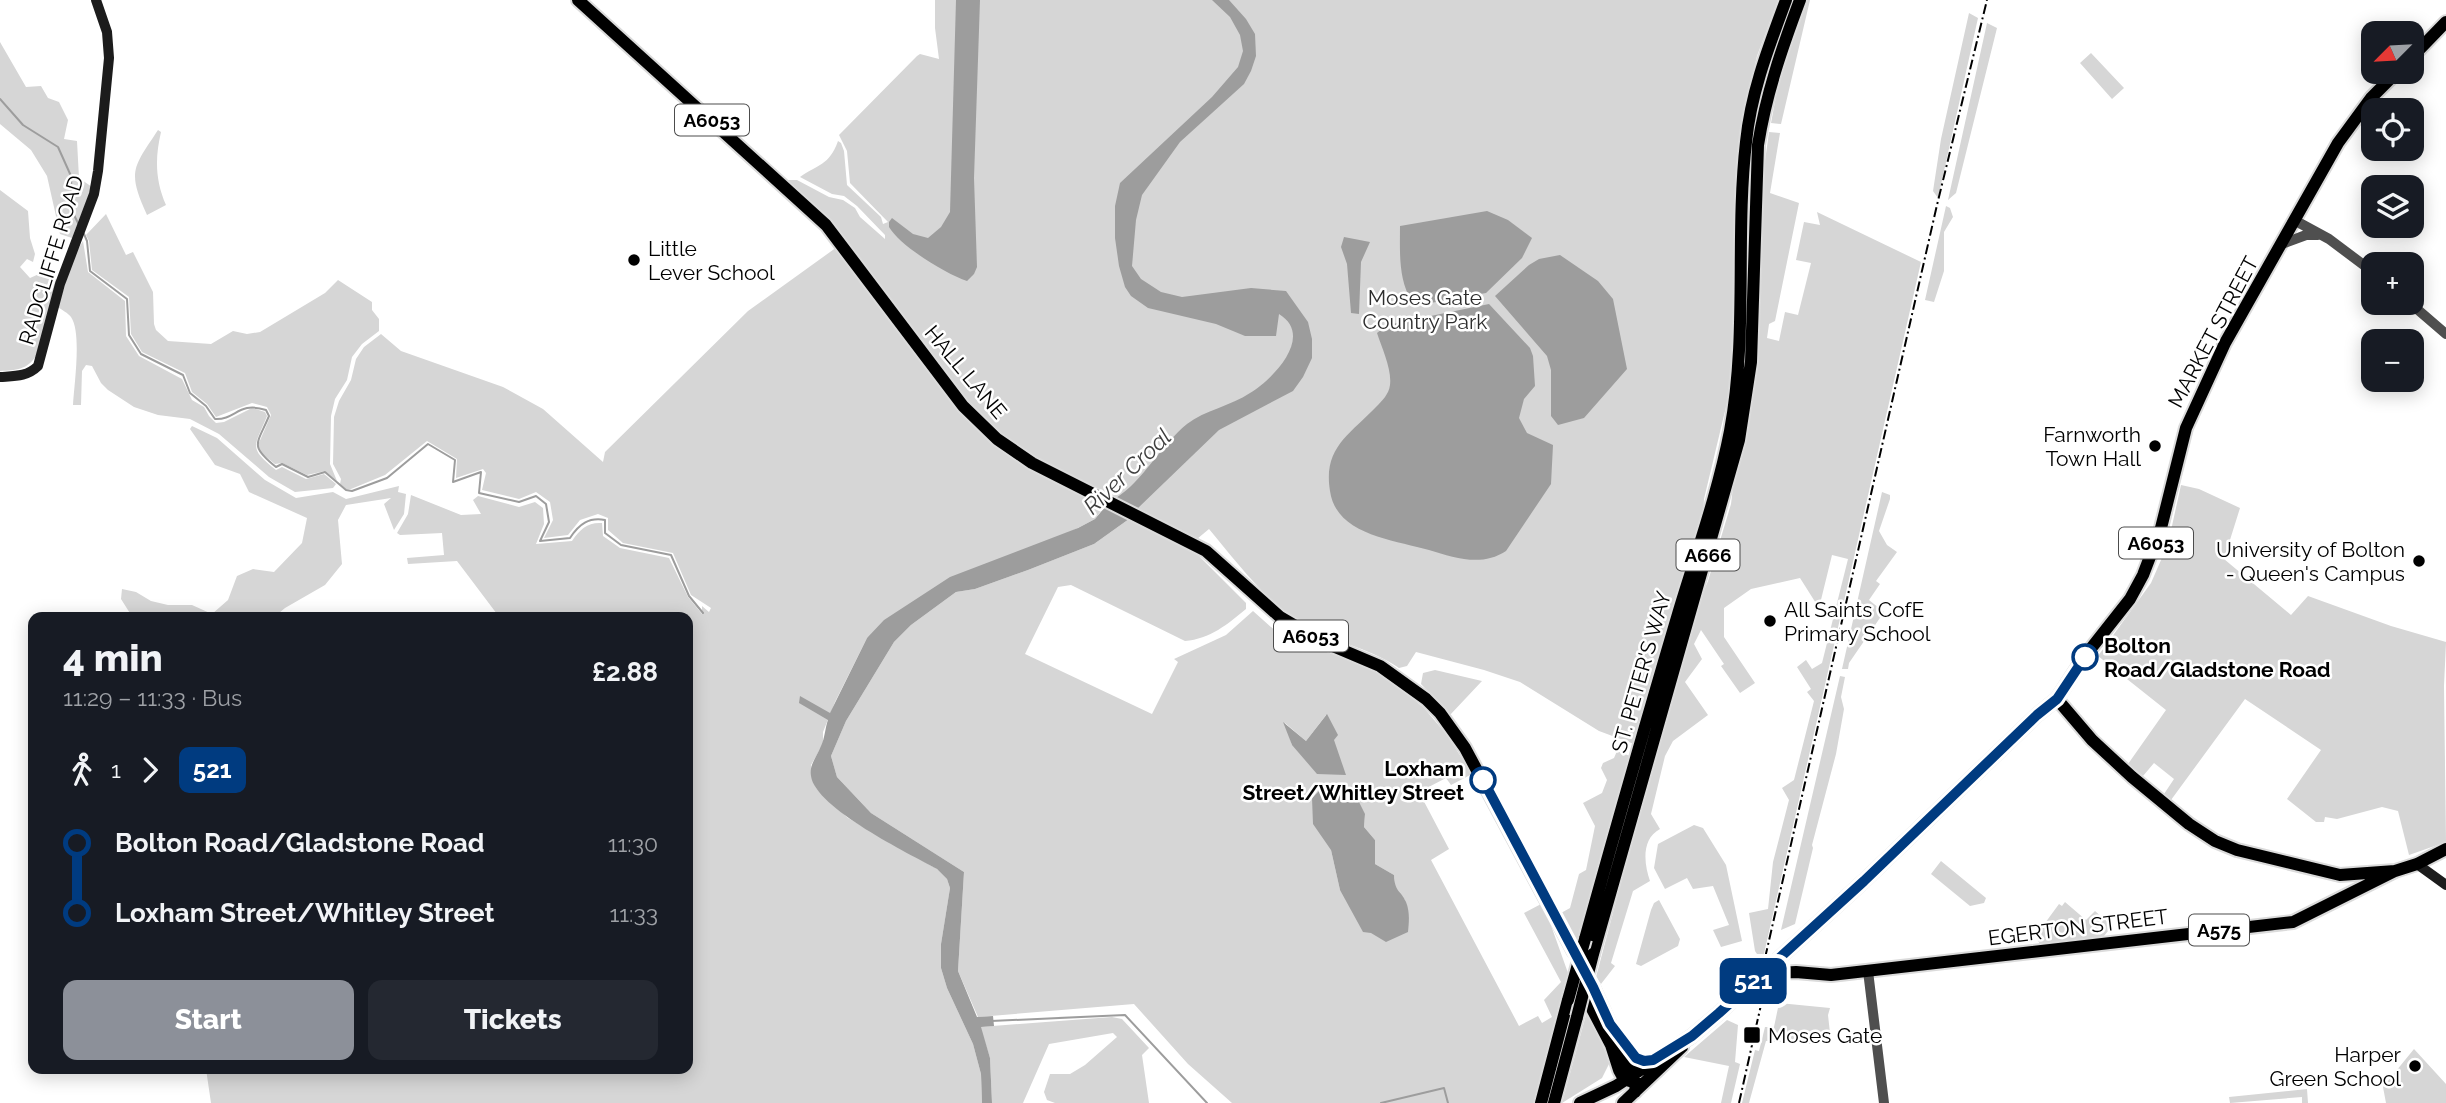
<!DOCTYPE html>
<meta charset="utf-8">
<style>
:root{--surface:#171b24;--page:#242831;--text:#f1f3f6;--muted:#9ea1a6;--accent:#8c9099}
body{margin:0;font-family:Raleway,sans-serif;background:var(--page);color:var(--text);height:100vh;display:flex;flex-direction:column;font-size:26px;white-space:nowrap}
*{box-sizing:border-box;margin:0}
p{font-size:23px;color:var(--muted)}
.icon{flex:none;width:38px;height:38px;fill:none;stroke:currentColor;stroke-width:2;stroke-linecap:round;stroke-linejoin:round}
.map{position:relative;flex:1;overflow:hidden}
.sheet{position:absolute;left:28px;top:612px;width:665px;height:462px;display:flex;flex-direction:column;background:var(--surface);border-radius:14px;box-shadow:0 4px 18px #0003}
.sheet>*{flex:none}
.badge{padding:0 14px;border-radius:10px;font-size:24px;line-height:46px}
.needle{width:46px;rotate:246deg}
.tools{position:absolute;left:2361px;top:21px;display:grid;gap:14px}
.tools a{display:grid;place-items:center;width:63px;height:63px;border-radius:14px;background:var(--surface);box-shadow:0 4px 18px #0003;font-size:35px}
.map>.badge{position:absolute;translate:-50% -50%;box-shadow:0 0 0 4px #fff}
.legs{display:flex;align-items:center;gap:10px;height:77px;padding:0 35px;font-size:23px}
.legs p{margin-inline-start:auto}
.summary{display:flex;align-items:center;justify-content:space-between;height:119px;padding:0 35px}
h1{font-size:38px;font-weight:800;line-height:52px}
.primary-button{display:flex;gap:14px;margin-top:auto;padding:14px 35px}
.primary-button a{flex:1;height:80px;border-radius:14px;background:var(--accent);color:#fff;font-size:28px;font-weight:800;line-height:80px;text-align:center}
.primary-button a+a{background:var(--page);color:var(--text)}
ul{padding:0 35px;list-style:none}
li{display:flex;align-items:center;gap:24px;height:70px;font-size:26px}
li i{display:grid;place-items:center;width:10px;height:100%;margin:0 9px;background:currentColor}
li i::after{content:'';width:18px;height:18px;margin:-9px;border:5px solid;border-radius:50%;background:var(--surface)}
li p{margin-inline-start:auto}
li:first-child i{background:linear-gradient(#0000 50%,currentColor 0)}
li:last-child i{background:linear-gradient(currentColor 50%,#0000 0)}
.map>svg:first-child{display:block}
</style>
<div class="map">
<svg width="2446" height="1103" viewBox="0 0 2446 1103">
<rect width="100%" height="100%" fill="#fff"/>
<path fill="#d6d6d6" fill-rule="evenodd" d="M935 0H1778L1757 56 1744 112 1737 171 1736 302 1731 386 1704 499 1703 515 1634 744 1599 731 1520 682 1484 670 1416 652 1407 666 1399 668C1373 650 1342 644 1314 630 1271 609 1240 566 1209 529L1197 539 1112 496 1095 519 867 638 835 702 823 732V744L811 765 816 788 848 818 937 869 947 879 950 888 941 944V968L947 988 973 1044 981 1074 982 1103H211L206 1069H688V618H500L457 561 408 564 407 558 444 555 442 533 400 535 397 533 408 514 411 495 461 515 481 514 473 500 478 496 519 507 535 502 543 508 544 524 536 544 572 541C580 529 588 522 602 523L603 536 620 548 669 558 688 597 702 614V606L709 612 711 608 691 595 673 553 623 543 608 530V518L598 514 580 520 568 535 544 538 553 520 550 502 536 492 519 499 482 490 486 473 483 469 456 478 457 459 427 441 385 475 351 489H346L340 484 341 479 333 464 334 417 339 401 351 380 356 359 364 347 381 334 401 351 503 387 543 409 603 462 605 452 748 311 837 247 818 210 787 180H797L829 197 843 200 855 208 860 217 885 239V235L857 206 844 196 832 194 800 177C818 164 829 166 838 141L841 143 844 151 847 185 881 217 883 224 888 222 850 183 847 151 839 135 917 56 920 54 939 59 935 28Z
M1803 0H1810L1781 124 1771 123 1782 64Z
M1969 13 1978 18 1938 198 1933 191 1941 139Z
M1987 23 1997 28 1956 193 1948 200Z
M0 42 26 87 41 86 48 98 59 102 68 120 64 139 77 141 79 178 92 187 72 238 60 234 47 176 31 150 0 124Z
M2091 53 2124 88 2112 99 2080 63Z
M158 130 161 132C155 158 155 180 166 205L147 215C127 171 133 168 158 130Z
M1769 132 1780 133 1770 193 1799 203 1775 321 1769 324 1767 338 1779 341 1785 312 1798 315 1811 263 1796 260 1804 222 1820 225 1817 212 1921 262 1763 958 1761 960 1755 951 1749 913 1768 909 1773 862 1789 800 1782 788 1794 780 1814 701 1807 692 1811 689 1797 667 1806 660 1812 669 1822 663 1848 559 1832 555 1819 608 1800 578 1751 589 1724 608V637L1755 683 1740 693 1721 666 1724 664 1701 630 1694 644 1702 659 1685 682 1708 715 1673 741 1665 756 1651 814 1660 829C1641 839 1644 864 1650 881L1633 891 1611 963 1615 966 1601 984 1596 977 1637 822 1700 600 1708 581 1731 504 1733 487 1746 433 1752 398 1761 190Z
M0 190 28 211 30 238 35 254 33 262 27 259 20 267 30 278 39 274 58 280 36 356C27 370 16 370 0 371Z
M1946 206 1950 208 1953 217 1944 232V271L1934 302 1925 300Z
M106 214 126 255 133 252 153 292 154 324 156 330 168 341 211 344 233 331 247 334 260 332 325 293 338 280 372 302V310L379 319V331L362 344 352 357 347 380 335 399 331 416 330 464 337 481 325 471 307 475 282 463 275 464 260 452 258 445 271 415 267 407 252 403 216 417 207 404 192 392 185 373 142 352 131 334 129 297 92 270 89 241 86 235Z
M83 241 88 272 125 301 126 336 139 356 182 379 192 400 204 407 209 416 216 423 224 422 252 408 265 412 267 416C254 448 248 447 276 470L282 467 306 479 324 474 336 484 333 488 295 492 269 477 219 434 190 419 158 415 134 407 108 390 101 383 92 366 86 365 82 371 81 405H73C74 385 82 333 71 317 68 313 62 310 58 307L75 254Z
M192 426 217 438 265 480 296 498 333 492 346 499 399 486 398 492 406 494 404 514 394 530 384 504 391 498 346 505 338 520 342 564 325 585 285 608 273 618H133L121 599 122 589 136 592 151 601 168 605H192L212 614 228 600 237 576 253 569 274 572 302 543 307 518 249 492 240 474 215 465 190 429Z
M2181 485 2199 489 2240 508 2224 559 2291 615 2308 596 2391 626 2446 642 2444 686 2446 842 2409 855 2398 811 2382 807 2337 819 2325 817 2324 822H2316L2287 799 2321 750 2245 699 2171 800 2164 794 2174 779 2154 763 2143 776 2128 764 2166 710 2098 656 2151 583 2168 544Z
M1882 492 1890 495V499L1879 531 1887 545 1897 552 1876 581 1880 584 1869 600 1884 612 1849 663 1848 669H1842Z
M1129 519 1196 553 1246 603V609C1228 624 1210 639 1185 641L1071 585 1058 587 1025 654 1152 714 1178 662 1174 659 1226 635 1253 611 1289 643 1315 648 1347 659 1373 670 1400 688 1424 708 1447 735 1472 774 1451 785 1446 778 1419 792 1449 849 1431 860 1519 1026 1538 1016 1542 1023 1552 1017 1544 1000 1561 982 1524 913 1543 903 1568 973 1535 1103H1232L1188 1064 1134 1004 978 1017 958 971 964 872 871 813 837 777 831 756 846 721 894 642 911 625 956 592 975 589 1028 570 1094 544ZM1326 715 1334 740 1292 745 1285 723 1306 741ZM1365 814 1364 827 1375 840V864L1394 875 1395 888 1405 900 1340 890 1331 850Z
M1435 670 1482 681 1450 715 1421 684 1423 673Z
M1840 676 1845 677 1841 697 1844 709 1836 754 1812 845 1813 848 1795 924 1781 930Z
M1617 751 1630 756 1577 942 1561 913 1570 908 1579 874 1586 870 1595 826 1583 803 1602 793 1607 780 1601 768 1603 763 1614 758Z
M1694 825 1703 828 1726 865 1742 941 1721 947 1713 930 1729 925 1713 886 1693 889 1687 878 1665 889 1654 868 1658 844Z
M1941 861 1986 898 1984 903 1970 906 1931 874Z
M1659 900 1680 939 1678 946 1641 966 1636 964 1651 910 1654 903Z
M2065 902 2086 920 2095 911 2112 926 2100 941 2041 946 2036 937 2037 934 2059 904 2062 906Z
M1779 1003 1830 1008 1828 1015 1831 1042 1813 1044 1766 1041 1749 1103H1742L1755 1050 1759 1051 1765 1027H1774Z
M1587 1011 1610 1062 1602 1078 1562 1103Z
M1112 1017 1122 1019 1149 1048 1142 1055 1149 1103H1055L1047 1100 1044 1092 1050 1074H1070L1085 1065 1117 1037 1113 1033 1049 1044 1023 1103H992L990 1058 980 1027Z
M1727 1020 1738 1025 1735 1062 1740 1064 1731 1103H1721L1729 1066 1684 1057Z
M2414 1049 2446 1084V1103H2386L2383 1087Z
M2307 1089 2308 1103H2302V1097L2230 1103 2229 1097Z"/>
<path fill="#9d9d9d" d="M956 0H980L974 178 977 267 974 274 967 281C946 274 900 246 889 227V222L892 218 913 234 928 238 941 227 950 212Z
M1212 0H1229L1246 19 1255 34 1256 56 1251 71 1244 84 1180 142 1142 195 1136 220 1132 266 1141 279 1161 292 1182 297 1251 288 1286 291 1308 322 1312 339V358L1303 377 1293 391 1219 430 1138 508 1116 498C1143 481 1161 445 1187 424 1205 410 1231 406 1250 393 1273 379 1315 336 1279 314L1276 336H1245L1216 324 1148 308 1131 296 1125 287 1119 266 1115 238V206L1120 183 1212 97 1238 67 1243 51 1240 35 1230 17Z
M1487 211 1508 220 1532 238 1522 258 1486 293 1425 304 1412 302C1398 279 1400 252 1400 226Z
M1344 237 1370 242 1361 262 1359 314 1351 313 1347 264 1341 247Z
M1560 255 1598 281 1613 299 1627 369 1584 418 1558 425 1551 416V370L1547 356 1495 296 1529 265 1539 259Z
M1489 304 1530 348 1533 356 1535 386 1524 399 1519 418 1527 433 1553 445 1551 484 1506 551C1482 567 1455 558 1429 550 1394 540 1336 535 1330 491 1323 448 1349 435 1376 407 1382 401 1389 394 1390 385 1392 370 1382 348 1377 333L1387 325Z
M1105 507 1129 519 1094 544 1028 570 975 589 956 592 911 625 894 642 846 721 831 756 837 777 871 813 964 872 958 971 977 1017 993 1016 994 1026 981 1027 990 1058 992 1103H982L981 1074 973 1044 947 988 941 968V944L950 888 947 879 937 869C910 854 815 808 811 776 809 764 817 757 821 746 825 738 825 728 828 720L799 703 800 696 830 713 867 638 884 620 950 577 1078 528 1095 519Z
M1327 714 1338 735 1334 740 1346 775 1317 774 1292 745 1283 722 1306 741Z
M1323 787 1353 790 1365 814 1364 827 1375 840V864L1394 875C1395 893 1400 889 1406 902 1410 912 1409 921 1408 932L1386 942 1371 933 1363 932 1340 890 1331 850 1313 824 1312 798Z"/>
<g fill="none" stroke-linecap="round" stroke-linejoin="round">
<path stroke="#9d9d9d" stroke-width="2" d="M0 99 23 125 58 147 71 176 72 211 78 223
M84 234 87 241 90 271 127 299 129 335 141 354 183 375 190 393 206 406 215 419C236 420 238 401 266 410L269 416C257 445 249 445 276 467L282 464 308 477 325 472 346 490 352 491 387 478 428 444 455 460 453 482 481 472 479 493 519 502 536 496 546 504 549 522 540 541 570 538C579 524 589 517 605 520V533L621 545 671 555 689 596 703 613
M991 1021 1125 1015 1207 1103
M1381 1103 1444 1088 1448 1103"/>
<defs>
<path id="primary" d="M578 0 826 225 963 406 997 439 1032 463 1206 551 1280 617 1321 641 1380 666 1426 699 1440 713 1465 748 1574 952
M2412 57 2446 22
M2057 699 2092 740 2132 777 2189 824 2215 841 2237 850 2340 875 2395 871 2417 864 2446 849
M1760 974 1796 972 1831 975 2293 922 2395 871
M1593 987 1632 1073 1636 1083 1635 1092
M1589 1003 1611 1045 1619 1070 1624 1079 1630 1081
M1580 1103 1616 1086 1692 1036 1719 1013 1864 881 2037 715 2057 699 2085 656 2130 599 2143 575 2161 528 2186 428 2225 343 2338 143 2371 98 2397 72
M1623 1103 1682 1047"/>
<path id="trunk" d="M1585 939C1615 831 1646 722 1678 614 1696 554 1718 493 1730 431 1748 335 1735 238 1746 142 1751 92 1769 46 1786 0
M1593 954 1739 440 1751 362 1758 145C1766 94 1782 48 1800 0
M1541 1103 1568 1000
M1554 1103 1577 1017"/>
</defs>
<use href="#primary" stroke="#dbdbdb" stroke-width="16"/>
<use href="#trunk" stroke="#dbdbdb" stroke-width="16"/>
<path stroke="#4f4f4f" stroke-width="10" d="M2294 220 2329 239 2373 272
M2282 244 2306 235H2318
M2410 303 2446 334
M1868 971 1884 1103"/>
<path stroke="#1c1c1c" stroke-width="10" d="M0 377C14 376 27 377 38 366L60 284 94 194 98 171 109 58 107 32 96 0
M2417 864 2446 885"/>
<use href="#primary" stroke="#000" stroke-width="12"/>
<use href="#trunk" stroke="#000" stroke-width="12"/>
<path stroke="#000" stroke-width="2" stroke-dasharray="10 3.5 2 3.5" stroke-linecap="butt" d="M1765 958 1937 205 1987 0
M1739 1103 1765 987"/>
<defs>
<path id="trunk-bridge" d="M1568 1000 1585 939
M1577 1017 1593 954"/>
</defs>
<use href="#trunk-bridge" stroke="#dbdbdb" stroke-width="16" stroke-linecap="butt"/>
<use href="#trunk-bridge" stroke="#000" stroke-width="12"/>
</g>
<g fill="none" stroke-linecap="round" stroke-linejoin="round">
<defs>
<path id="line-1" d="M1483 780 1593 987 1610 1024 1636 1058 1644 1061 1653 1060 1692 1036 1719 1013 1864 881 2037 715 2057 699 2085 657"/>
</defs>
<use href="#line-1" stroke="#fff" stroke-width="16"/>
<use href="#line-1" stroke="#003b80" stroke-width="10"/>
</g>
<g fill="#000" stroke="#fff" stroke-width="2.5">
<circle cx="634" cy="260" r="7"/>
<circle cx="2155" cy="446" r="7"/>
<circle cx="2419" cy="561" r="7"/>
<circle cx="1770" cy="621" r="7"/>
<rect x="1743" y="1026" width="18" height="18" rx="3.5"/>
<circle cx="2415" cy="1066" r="7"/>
</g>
<g fill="#fff" stroke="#003b80" stroke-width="3.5">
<circle cx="2085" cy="657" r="12"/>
<circle cx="1483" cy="780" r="12"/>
</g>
<g text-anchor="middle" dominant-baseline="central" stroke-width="5" stroke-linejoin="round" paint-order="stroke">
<g fill="#fff" stroke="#4c4c4c" stroke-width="2">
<rect x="675" y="104.5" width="74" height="31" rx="5"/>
<rect x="2119" y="527.5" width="74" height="31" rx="5"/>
<rect x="1676.5" y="539.5" width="63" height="31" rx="5"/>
<rect x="1274" y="620.5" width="74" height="31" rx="5"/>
<rect x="2189" y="914.5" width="60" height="31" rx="5"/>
</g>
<g font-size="19" font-weight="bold" fill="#000">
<text x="712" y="120">A6053</text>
<text x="2156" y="543">A6053</text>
<text x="1708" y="555">A666</text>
<text x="1311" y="636">A6053</text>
<text x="2219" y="930">A575</text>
</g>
<g font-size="21" fill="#000" stroke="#fff" text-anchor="start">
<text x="648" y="248">Little<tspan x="648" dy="24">Lever School</tspan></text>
<text x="2141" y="434" text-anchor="end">Farnworth<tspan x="2141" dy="24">Town Hall</tspan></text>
<text x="2405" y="549" text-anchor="end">University of Bolton<tspan x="2405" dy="24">- Queen's Campus</tspan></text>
<text x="1784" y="609">All Saints CofE<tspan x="1784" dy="24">Primary School</tspan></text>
<text x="1768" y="1035">Moses Gate</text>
<text x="2401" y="1054" text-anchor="end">Harper<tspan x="2401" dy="24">Green School</tspan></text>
</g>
<g font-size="21" fill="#000" stroke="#fff">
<text transform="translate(51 260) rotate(-73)">RADCLIFFE ROAD</text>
<text transform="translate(2213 332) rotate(-62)">MARKET STREET</text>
<text transform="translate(966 372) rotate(50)">HALL LANE</text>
<text transform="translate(1641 672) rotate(-74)">ST. PETER'S WAY</text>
<text transform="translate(2078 927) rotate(-7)">EGERTON STREET</text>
</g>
<g font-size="21" fill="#2d2d2d" stroke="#fff">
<text x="1425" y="297">Moses Gate<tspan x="1425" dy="24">Country Park</tspan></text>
</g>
<g font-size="21" font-weight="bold" fill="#000" stroke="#fff" text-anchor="start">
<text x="2104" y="645">Bolton<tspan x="2104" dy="24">Road/Gladstone Road</tspan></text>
<text x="1464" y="768" text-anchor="end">Loxham<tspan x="1464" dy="24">Street/Whitley Street</tspan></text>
</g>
<g font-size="23" font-style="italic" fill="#3e3e3e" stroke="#fff">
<text transform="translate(1127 471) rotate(-44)">River Croal</text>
</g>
</g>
</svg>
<div class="tools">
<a><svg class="needle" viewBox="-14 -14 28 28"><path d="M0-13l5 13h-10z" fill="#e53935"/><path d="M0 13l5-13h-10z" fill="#9ea1a6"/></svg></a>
<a><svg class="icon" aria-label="locate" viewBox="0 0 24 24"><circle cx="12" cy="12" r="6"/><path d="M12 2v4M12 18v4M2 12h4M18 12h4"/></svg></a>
<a><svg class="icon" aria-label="layers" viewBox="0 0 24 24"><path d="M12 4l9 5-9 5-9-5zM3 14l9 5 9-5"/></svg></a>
<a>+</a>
<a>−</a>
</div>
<b class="badge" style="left:1753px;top:981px;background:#003b80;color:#fff">521</b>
<section class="sheet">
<div class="summary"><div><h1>4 min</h1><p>11:29 – 11:33 · Bus</p></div><b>£2.88</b></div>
<div class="legs"><svg class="icon" aria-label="walk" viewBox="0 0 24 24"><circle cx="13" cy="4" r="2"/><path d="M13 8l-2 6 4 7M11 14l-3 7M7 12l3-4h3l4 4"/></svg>1<svg class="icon" aria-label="forward" viewBox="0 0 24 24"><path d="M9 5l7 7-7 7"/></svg><b class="badge" style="background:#003b80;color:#fff">521</b></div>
<ul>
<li><i style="color:#003b80"></i><b>Bolton Road/Gladstone Road</b><p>11:30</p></li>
<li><i style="color:#003b80"></i><b>Loxham Street/Whitley Street</b><p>11:33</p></li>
</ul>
<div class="primary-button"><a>Start</a><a>Tickets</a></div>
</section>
</div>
